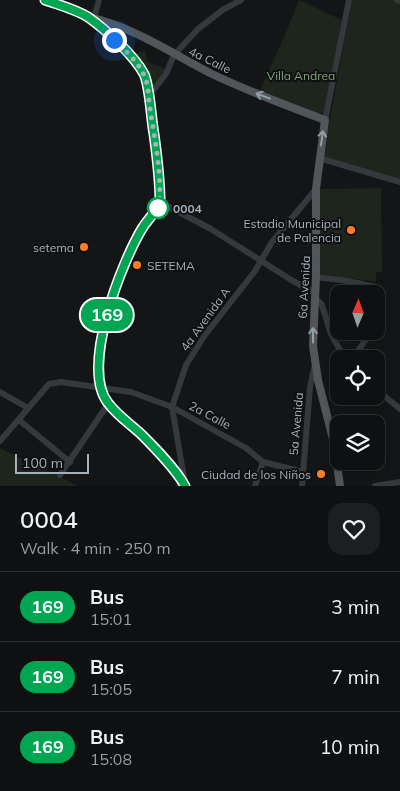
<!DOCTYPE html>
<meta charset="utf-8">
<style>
:root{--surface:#0f1011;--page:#1d1e1f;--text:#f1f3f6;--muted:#9b9d9f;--line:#2f3031}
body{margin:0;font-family:Mulish,sans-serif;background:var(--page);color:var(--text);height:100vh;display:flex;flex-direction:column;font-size:19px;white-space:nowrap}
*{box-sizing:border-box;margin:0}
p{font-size:16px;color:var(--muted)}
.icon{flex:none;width:28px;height:28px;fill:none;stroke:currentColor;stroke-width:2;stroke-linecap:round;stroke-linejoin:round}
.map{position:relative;height:486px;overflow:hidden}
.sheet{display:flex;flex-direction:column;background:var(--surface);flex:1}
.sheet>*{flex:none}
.badge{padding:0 10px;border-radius:16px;font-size:18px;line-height:32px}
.needle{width:32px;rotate:2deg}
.fabs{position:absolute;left:330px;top:285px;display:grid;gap:10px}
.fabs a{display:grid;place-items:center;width:55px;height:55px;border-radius:10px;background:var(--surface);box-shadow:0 2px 8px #0003,0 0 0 1px var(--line);font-size:25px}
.scale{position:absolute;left:15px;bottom:12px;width:74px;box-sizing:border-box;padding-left:5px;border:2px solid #a5b0b8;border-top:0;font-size:14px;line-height:18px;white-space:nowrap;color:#a5b0b8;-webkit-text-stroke:4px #0f1012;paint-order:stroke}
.you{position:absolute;width:25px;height:25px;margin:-12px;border:4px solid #fff;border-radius:50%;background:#1a73e8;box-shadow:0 0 0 8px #1a73e833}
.map>.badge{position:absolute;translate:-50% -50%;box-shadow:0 0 0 2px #fff}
.round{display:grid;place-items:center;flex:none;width:52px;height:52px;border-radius:15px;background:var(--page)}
.head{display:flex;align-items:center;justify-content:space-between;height:85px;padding:0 20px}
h1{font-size:24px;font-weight:600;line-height:38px}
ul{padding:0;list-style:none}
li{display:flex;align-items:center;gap:15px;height:70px;padding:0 20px;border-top:1px solid var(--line)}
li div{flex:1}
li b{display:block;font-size:19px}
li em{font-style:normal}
li .badge{min-width:55px;font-weight:700;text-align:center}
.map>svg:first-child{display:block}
</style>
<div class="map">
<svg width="400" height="486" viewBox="0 0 400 486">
<rect width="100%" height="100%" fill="#141517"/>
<path fill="#1d251c" d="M299 0 342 20 324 112 316 115 259 92 287 30Z
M352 0H394L400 2V179L323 156Z
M145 50 148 62 166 69 152 89 133 55Z
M381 188 382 272H376V282L320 274V189Z
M0 448 78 486H0Z"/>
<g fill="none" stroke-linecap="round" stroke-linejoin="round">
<path stroke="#35383c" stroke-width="6" d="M397 0 400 1
M94 18 99 0
M148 97 166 74 174 55 198 29 224 9 241 0
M325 120 349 0
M319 158 400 182
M160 202 211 229 293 281 315 293
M316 277 348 281 376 287
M315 297 322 305 331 334 345 359
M376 325 377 323
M352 359 372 331
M376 389 400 409
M0 392 28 408
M19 420 70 462
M0 441 49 384 61 382 131 392 172 407 246 448 263 462 303 472
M60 475 108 404
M185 484 172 407 186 365 205 335 255 271 272 242 316 189
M255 486 263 462
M302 486 310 387 314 368
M375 486 400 482"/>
<path stroke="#51565b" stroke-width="8" d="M45 0 87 17 122 47 144 74 148 87 157 159 160 202C156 212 149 218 143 227 122 262 80 367 108 403 117 415 130 424 141 434 155 448 176 469 185 486
M87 17C130 25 173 54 212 74 248 91 287 106 325 120L316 189V277L313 346 318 380 334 443 340 486"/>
</g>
<defs><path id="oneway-shaft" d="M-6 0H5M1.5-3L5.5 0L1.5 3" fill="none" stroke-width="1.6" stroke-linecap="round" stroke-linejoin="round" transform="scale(1.25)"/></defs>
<g stroke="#949ea5">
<use href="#oneway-shaft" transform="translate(263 96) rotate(-159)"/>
<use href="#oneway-shaft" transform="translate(322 138) rotate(-82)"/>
<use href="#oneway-shaft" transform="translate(313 335) rotate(-90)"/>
</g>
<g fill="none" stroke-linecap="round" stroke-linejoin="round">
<defs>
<path id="line" d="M45 0C59 5 75 9 88 17 105 29 134 55 144 74 150 86 151 119 154 134 157 156 160 180 160 202 156 212 149 218 143 227 122 261 80 367 108 403 117 415 130 424 141 434 155 448 176 469 185 486"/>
</defs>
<use href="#line" stroke="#fff" stroke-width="11"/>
<use href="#line" stroke="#00a651" stroke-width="8"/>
<path stroke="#a5b0b8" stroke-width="5" stroke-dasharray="0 9" d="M114 40C124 49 138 62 144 75 149 85 148 97 150 109 154 135 164 185 158 208"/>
</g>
<circle fill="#fff" stroke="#00a651" stroke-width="2.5" cx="158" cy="208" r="10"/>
<g fill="#ff7d24" stroke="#0f1012" stroke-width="2">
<circle cx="351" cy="230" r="5"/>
<circle cx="84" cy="247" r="5"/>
<circle cx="137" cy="265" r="5"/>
<circle cx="321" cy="474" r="5"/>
</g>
<g text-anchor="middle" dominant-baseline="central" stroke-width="4" stroke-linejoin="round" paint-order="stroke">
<g font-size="12" fill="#a5b0b8" stroke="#0f1012">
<text transform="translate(210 60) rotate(26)">4a Calle</text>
<text transform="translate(304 287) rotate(-87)">6a Avenida</text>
<text transform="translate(205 319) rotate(-54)">4a Avenida A</text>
<text transform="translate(210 415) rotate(28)">2a Calle</text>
<text transform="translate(296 424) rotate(-85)">5a Avenida</text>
</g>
<g font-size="12" fill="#82a57a" stroke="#0f1012">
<text x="301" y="75">Villa Andrea</text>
</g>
<g font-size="12" font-weight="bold" fill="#a5b0b8" stroke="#0f1012" text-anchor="start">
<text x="173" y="208">0004</text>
</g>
<g font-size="12" fill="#a5b0b8" stroke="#0f1012" text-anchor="end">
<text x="341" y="223">Estadio Municipal<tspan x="341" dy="14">de Palencia</tspan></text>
<text x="74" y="247">setema</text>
<text x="147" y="265" text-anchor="start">SETEMA</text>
<text x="311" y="474">Ciudad de los Niños</text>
</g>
</g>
</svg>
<div class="fabs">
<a><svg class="needle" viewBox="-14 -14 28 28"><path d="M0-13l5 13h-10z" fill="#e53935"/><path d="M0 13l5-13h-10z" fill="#9b9d9f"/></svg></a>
<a><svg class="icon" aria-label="locate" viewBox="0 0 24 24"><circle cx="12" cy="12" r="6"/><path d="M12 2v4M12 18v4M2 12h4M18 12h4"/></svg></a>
<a><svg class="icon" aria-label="layers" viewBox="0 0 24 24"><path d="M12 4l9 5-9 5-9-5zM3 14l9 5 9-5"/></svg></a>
</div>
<div class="scale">100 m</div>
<div class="you" style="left:114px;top:40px"></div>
<b class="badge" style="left:107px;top:315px;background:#00a651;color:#fff">169</b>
</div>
<section class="sheet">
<div class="head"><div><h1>0004</h1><p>Walk · 4 min · 250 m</p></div><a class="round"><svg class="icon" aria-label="heart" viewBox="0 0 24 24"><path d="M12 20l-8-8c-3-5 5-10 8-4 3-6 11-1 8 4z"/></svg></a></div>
<ul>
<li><span class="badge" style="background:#00a651;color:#fff">169</span><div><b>Bus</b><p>15:01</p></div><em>3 min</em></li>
<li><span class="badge" style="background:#00a651;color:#fff">169</span><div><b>Bus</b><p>15:05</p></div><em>7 min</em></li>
<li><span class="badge" style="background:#00a651;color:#fff">169</span><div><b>Bus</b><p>15:08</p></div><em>10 min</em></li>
</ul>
</section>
